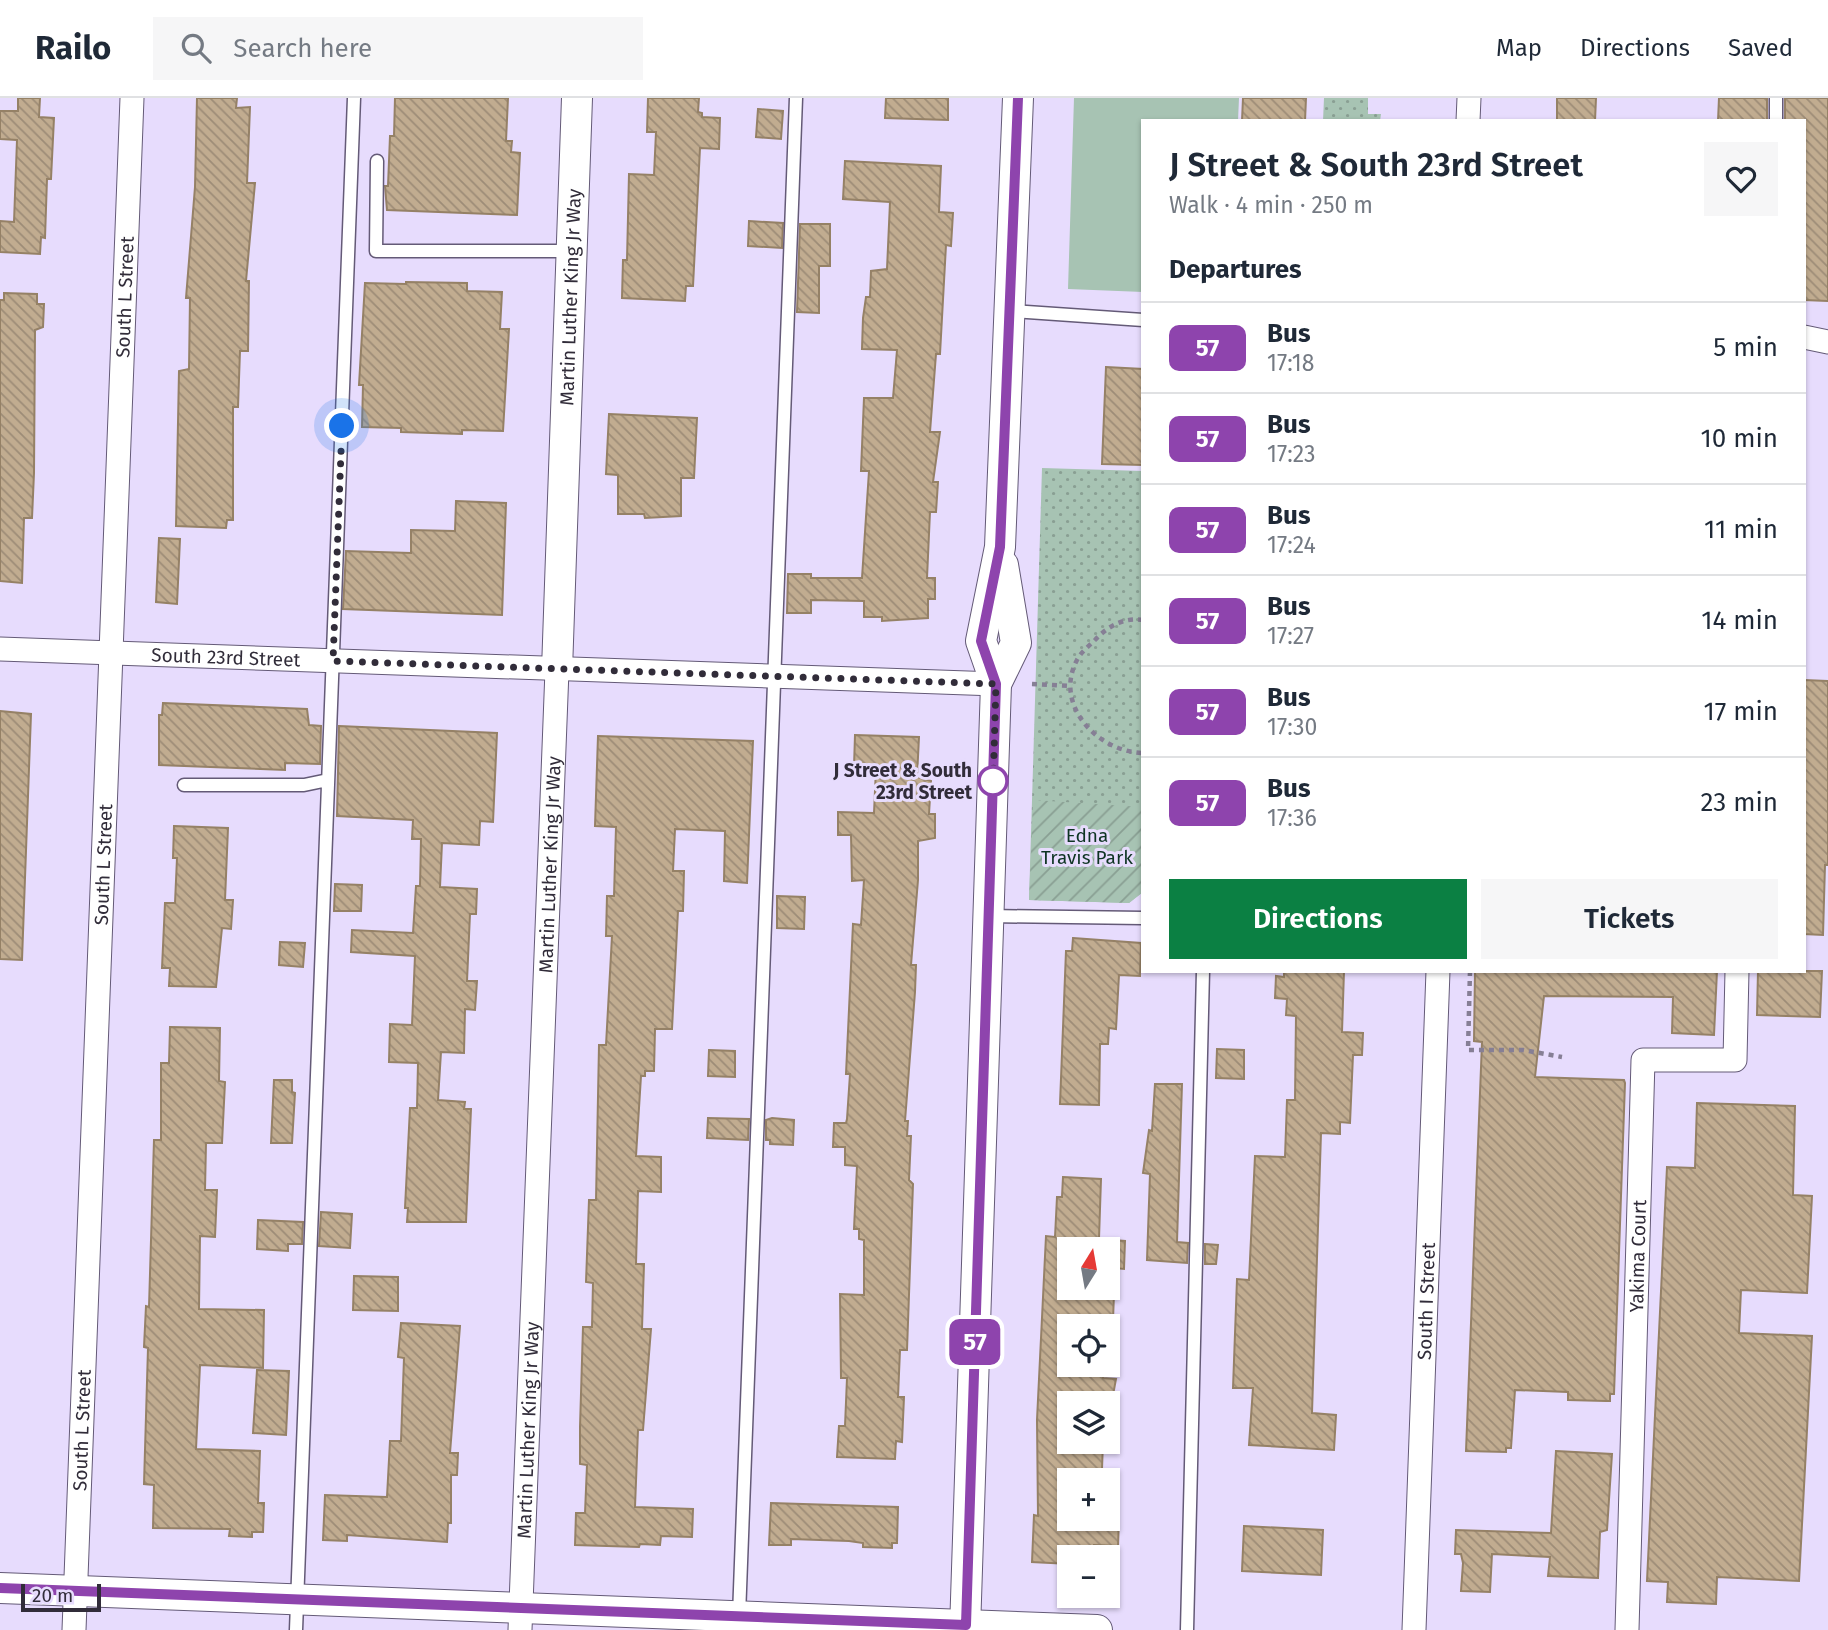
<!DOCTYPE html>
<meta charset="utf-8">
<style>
:root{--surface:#fff;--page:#f6f6f7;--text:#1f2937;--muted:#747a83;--line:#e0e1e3;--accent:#0b8043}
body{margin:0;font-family:"Fira Sans",sans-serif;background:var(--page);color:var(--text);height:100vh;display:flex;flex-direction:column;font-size:26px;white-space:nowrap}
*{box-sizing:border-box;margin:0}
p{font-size:23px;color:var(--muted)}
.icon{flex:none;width:38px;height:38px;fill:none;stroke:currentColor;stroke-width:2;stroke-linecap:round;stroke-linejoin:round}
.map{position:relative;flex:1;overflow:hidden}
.side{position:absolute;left:1141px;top:21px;width:665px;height:854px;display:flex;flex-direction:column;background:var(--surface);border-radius:0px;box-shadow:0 2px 5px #0004}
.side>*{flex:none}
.badge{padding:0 14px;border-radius:10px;font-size:24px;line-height:46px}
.needle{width:46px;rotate:11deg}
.controls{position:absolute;left:1057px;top:1139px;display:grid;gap:14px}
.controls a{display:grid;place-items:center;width:63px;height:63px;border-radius:0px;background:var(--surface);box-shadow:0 2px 5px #0004;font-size:35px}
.scale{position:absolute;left:21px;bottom:18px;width:80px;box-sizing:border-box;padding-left:7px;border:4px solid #312c39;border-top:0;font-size:19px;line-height:24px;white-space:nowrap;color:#312c39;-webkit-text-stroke:5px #e7dcfd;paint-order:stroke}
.you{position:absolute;width:35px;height:35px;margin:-18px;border:5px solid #fff;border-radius:50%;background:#1a73e8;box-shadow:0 0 0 10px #1a73e833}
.map>.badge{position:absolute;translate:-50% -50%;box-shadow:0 0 0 4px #fff}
h2{padding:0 28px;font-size:26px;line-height:63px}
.round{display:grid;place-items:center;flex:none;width:74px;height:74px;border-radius:0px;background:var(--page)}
.head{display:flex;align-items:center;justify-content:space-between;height:119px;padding:0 28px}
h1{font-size:33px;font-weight:600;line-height:52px}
.primary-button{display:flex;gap:14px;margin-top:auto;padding:14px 28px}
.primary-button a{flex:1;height:80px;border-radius:0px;background:var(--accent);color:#fff;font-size:28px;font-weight:600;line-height:80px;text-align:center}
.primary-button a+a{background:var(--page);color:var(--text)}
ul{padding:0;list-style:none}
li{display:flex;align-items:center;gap:21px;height:91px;padding:0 28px;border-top:2px solid var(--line)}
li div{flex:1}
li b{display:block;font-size:26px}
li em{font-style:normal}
li .badge{min-width:77px;font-weight:700;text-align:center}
header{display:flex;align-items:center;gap:42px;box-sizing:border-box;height:98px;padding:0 35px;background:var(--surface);border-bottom:2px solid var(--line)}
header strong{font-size:33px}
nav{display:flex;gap:38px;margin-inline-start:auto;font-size:24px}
.search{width:490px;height:63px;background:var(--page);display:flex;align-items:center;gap:18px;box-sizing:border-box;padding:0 24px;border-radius:0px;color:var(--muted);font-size:26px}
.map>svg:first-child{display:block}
</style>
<header>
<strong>Railo</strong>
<div class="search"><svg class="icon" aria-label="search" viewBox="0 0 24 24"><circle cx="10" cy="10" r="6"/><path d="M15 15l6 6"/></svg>Search here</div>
<nav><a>Map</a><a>Directions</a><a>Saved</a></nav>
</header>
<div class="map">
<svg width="1828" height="1532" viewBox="0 0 1828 1532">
<defs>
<pattern id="park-dots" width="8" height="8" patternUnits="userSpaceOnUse" patternTransform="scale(1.75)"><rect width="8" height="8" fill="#a7c3b3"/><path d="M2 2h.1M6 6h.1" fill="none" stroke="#899f93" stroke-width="1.8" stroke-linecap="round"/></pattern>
<pattern id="garden-furrows" width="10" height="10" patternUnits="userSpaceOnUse" patternTransform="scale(1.75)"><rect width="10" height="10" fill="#a7c3b3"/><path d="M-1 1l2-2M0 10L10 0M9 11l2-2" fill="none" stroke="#899f93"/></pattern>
<pattern id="building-back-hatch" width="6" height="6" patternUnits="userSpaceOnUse" patternTransform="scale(1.75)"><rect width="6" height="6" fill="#c1ac90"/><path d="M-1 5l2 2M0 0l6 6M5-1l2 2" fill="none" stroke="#9d8c77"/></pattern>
</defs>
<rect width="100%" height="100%" fill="#e7dcfd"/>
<path fill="#a7c3b3" d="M1074 0H1239L1238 23H1143V194L1068 191Z"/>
<path fill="url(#park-dots)" d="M1324 0H1368V16H1381L1380 23H1323Z
M1042 370 1143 373V794L1129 805 1029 802Z"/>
<path fill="url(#garden-furrows)" d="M1033 702 1143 709V794L1129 805 1029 802Z"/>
<path fill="url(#building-back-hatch)" stroke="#958166" stroke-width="2" fill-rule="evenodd" d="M18 0H40L39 19 54 20 51 81H47L45 140 41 139 40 156 0 154V123L14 124 17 42 0 41V13H18Z
M197 0H237L236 10 250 9 247 85H255L246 183H249L248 253H240L238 309H233V422H227L226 430 176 428 179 273 189 271 190 200H186L195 89Z
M395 0H508L506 43H512L511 54 520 55 517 117 387 112 385 88H388L390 38H394Z
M648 0H699L698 14 702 15V19L720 20 719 51 700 50 693 188H686L685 203 622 200 623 162H627L629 76 654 77 656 34H647Z
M886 0H948V22L885 20Z
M1243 0H1306L1305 23H1242Z
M1557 0H1596L1595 23H1557Z
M1719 0H1767V23H1718Z
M1785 0H1828V203L1804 202V23H1785Z
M758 11 783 13 781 41 756 39Z
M845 63 941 68 939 114 953 115 951 148 946 147 940 256H936L930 334H940L933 384H938L936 414H930L927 480H935V501H928V520L882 523V519H864V503L811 502V515H787L788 476H811V480H862L869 373H861L864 300H893L897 252 862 251 863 220 866 199H870L871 173 887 171 890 104 843 101Z
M749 123 783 125 782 150 748 148Z
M800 126H830V168H819V215L797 214Z
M406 184 467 185V193L502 194 500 231H509L503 333 462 332V336L401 334V330L362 329 363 287H359L365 185 406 186Z
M4 195 37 196V206H44L43 229 35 232 34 375 32 420H24L22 485 0 483V202H4Z
M1106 269 1143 271V367L1102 366Z
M609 316 697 320 694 380H681V418L645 420 644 416H618V377L606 376Z
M456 403 506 405 502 517 343 511 346 453 411 455V432L455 433Z
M159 440 180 441 177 506 156 504Z
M1804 582 1828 583V767H1825L1823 837 1804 836Z
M163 605 307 611 309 627 321 628 320 666 285 665V672L159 667V617H162Z
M0 613 31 616 22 862 0 861Z
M339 628 497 635 493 724 480 723 479 747 442 745 440 789 477 791 476 816H470L467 883H477L475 912 465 911 464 955 441 954 438 1002 465 1004 464 1011H471L466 1124H407L408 1110H405L410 1010H417L418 965 389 964 390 926 412 927 415 858 351 854 352 832 413 835 416 788H420L421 741H412L413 722 337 718Z
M855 637 919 639 917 679 931 683 929 716H935V740L918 743V782L911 867H916L915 894 905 1023H908L907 1038H911L909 1082 913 1086 907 1252H900L898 1299H904L902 1344 896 1343 895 1361 837 1359 839 1328H845L847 1280H841L840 1196 864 1197V1142L859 1141V1131H854L857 1068 845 1067V1049H833L834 1025H846L847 1021 850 976H846L853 826 861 827 864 782 852 783 851 737H838V714L874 715 876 670 854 669Z
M598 638 753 643 747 785 724 783 725 733 675 731 673 773H684L683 813H678L672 931H655L654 973H645V978H641L636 1058 661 1059V1094L638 1093 636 1166H644L642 1231H651L643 1332H638L635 1409 693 1411 692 1439 661 1438 660 1447 640 1446 639 1449 575 1447 576 1415H585L587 1367 580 1366V1329L583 1229H592L593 1185 586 1184 589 1102H596L599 947H606L612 838H606L607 798H614L616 729 595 728Z
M174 728 228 730 225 802H233L231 831 222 830 216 889 169 888 170 870H162L165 805H175L177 760H173Z
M335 786 362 787 361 813H334Z
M777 798 805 799 804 831 777 830Z
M1073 840 1141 845 1140 878 1119 877 1116 931 1109 930 1108 946H1100L1099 1007 1060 1006 1066 853H1072Z
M280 844 305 845 303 869 279 867Z
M1284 873H1344L1342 934 1363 935 1362 957H1353L1350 1025 1340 1024V1036L1321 1035 1312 1315 1336 1317 1334 1352 1249 1347 1253 1290H1233L1237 1181 1249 1182 1255 1058 1285 1059 1287 1002H1295L1296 918 1286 917 1287 901 1275 900 1276 878 1284 879Z
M1475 873H1717L1714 937 1672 935 1673 899 1544 898 1535 979 1624 982 1625 985 1614 1296H1610V1303H1606L1568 1302V1294L1515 1292 1511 1350H1506V1354L1466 1353 1482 944 1474 943Z
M1758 873H1822L1820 919 1757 917Z
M170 929 220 930 219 983 225 984 222 1045H206L205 1092H217L215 1139 200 1138 199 1211 264 1212 263 1270 200 1267 196 1351 260 1353 258 1405H264L263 1434H252V1439L229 1438 230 1431 153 1430 154 1387 144 1386 148 1250 144 1249 146 1208 149 1209 154 1042H161V965H169Z
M1217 951 1244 952V981L1216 980Z
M709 952 735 953V979L708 978Z
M274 982H292V994L295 995 292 1045H271Z
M1155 986H1182L1177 1144 1188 1145 1187 1165 1147 1162 1150 1076 1143 1075 1149 1032 1152 1033Z
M1697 1005 1795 1008 1793 1097 1812 1098 1807 1195 1741 1192 1739 1235 1812 1238 1799 1483 1717 1479 1716 1506 1667 1504 1668 1484 1647 1483 1667 1069 1695 1070Z
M708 1020 749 1021 748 1042 707 1040Z
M772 1020 794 1022 793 1047 770 1046V1042H766V1022Z
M1063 1079 1101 1081 1099 1141 1125 1143 1124 1171 1115 1170 1113 1222 1069 1220V1267H1104L1103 1280 1116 1281 1109 1319 1108 1306H1069V1344H1103L1102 1371 1105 1372V1382H1069V1421H1119L1118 1448 1094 1447 1093 1460H1069V1466L1032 1464 1034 1417 1038 1418 1037 1322 1046 1138 1055 1139 1057 1099H1062ZM1069 1152H1108V1190H1069Z
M321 1114 352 1116 350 1150 319 1148Z
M258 1122 303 1124 302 1146H288V1153L257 1151Z
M1205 1146 1218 1147 1216 1166H1205Z
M354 1178 398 1179V1213L353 1212Z
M401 1225 460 1228 450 1355H458L457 1377H451V1425H448L447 1444 347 1437V1443L323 1442 325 1397 387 1399 390 1343H401L404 1260 398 1259Z
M257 1272 289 1273 286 1337 253 1335Z
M1556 1353 1612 1356 1607 1432 1600 1434 1598 1480 1548 1478 1550 1459 1492 1456 1490 1494 1461 1493 1463 1465 1461 1456H1455L1456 1432 1551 1435Z
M771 1405 898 1409 897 1445H892V1450L863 1449V1445L849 1443 791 1441V1447H769Z
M1244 1428 1323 1432 1321 1477 1242 1473Z"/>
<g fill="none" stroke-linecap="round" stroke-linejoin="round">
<defs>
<path id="service" d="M1776 23V0
M377 63 376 153H571
M1011 213 1143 222
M184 687H304L328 682
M989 818 1143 820
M739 1518 796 0
M296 1532 354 0
M1187 1532 1203 873"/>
<g id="minor">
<path d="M1468 23 1469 0"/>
<path d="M1804 239 1828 244"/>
<path id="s1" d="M0 551 996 586"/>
<path id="s2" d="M74 1532 132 0"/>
<path id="s3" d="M520 1532 557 572"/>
<path id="s4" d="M1414 1532 1438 873"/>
<path id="s5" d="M1627 1532 1643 962H1735L1737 873"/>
</g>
<g id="tertiary">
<path id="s6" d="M557 572 577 0"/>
<path d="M996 586 1016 545 1003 467"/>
<path d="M0 1490 1097 1532"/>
<path d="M965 1532 996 586 981 543 1000 449 1018 0"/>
</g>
</defs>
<use href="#service" stroke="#645a77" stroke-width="15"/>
<use href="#minor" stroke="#645a77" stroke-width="25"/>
<use href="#tertiary" stroke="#645a77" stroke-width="32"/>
<path stroke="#867f95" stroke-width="4.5" stroke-dasharray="5 5" stroke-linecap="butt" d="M1143 522C1124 519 1108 528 1095 542 1089 548 1081 554 1077 562 1053 607 1098 654 1143 655
M1032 586 1072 588
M1470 873 1468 952H1523L1562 959"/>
<use href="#service" stroke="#fff" stroke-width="12"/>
<use href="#minor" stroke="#fff" stroke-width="23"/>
<use href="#tertiary" stroke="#fff" stroke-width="30"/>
</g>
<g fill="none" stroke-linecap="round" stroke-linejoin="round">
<defs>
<path id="line" d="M0 1490 966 1527 996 586 981 543 1000 449 1018 0"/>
</defs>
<use href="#line" stroke="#fff" stroke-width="16"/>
<use href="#line" stroke="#8e44ad" stroke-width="10"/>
<path stroke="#312c39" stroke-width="7" stroke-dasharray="0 12.6" d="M342 328 333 563 996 586 993 689V683"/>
</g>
<circle fill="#fff" stroke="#8e44ad" stroke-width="3.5" cx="993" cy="683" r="14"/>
<g text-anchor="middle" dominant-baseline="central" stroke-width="6" stroke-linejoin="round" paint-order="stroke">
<g font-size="19" fill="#312c39" stroke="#e7dcfd">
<text stroke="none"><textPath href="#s2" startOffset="1334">South L Street</textPath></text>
<text stroke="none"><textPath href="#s6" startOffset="373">Martin Luther King Jr Way</textPath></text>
<text stroke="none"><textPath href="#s1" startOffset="226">South 23rd Street</textPath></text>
<text stroke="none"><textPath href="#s2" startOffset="766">South L Street</textPath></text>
<text stroke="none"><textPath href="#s3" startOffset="766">Martin Luther King Jr Way</textPath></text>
<text stroke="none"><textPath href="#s5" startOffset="374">Yakima Court</textPath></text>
<text stroke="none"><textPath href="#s4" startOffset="329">South I Street</textPath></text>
<text stroke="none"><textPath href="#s2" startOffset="200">South L Street</textPath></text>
<text stroke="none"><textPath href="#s3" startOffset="200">Martin Luther King Jr Way</textPath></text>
</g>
<g font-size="19" font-weight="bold" fill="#312c39" stroke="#e7dcfd" text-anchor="end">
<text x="972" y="672">J Street &amp; South<tspan x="972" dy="22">23rd Street</tspan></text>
</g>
<g font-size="19" fill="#0e3423" stroke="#e7dcfd">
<text x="1087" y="737">Edna<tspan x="1087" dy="22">Travis Park</tspan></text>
</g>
</g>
</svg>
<div class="controls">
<a><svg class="needle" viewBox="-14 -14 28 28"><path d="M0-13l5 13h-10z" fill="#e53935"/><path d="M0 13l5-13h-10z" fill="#747a83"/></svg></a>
<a><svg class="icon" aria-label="locate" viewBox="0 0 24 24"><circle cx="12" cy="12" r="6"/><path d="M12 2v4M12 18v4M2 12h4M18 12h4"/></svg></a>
<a><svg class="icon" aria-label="layers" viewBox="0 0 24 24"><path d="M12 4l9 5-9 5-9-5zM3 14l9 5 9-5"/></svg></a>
<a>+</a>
<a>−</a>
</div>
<div class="scale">20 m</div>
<div class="you" style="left:342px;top:328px"></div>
<b class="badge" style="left:975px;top:1244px;background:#8e44ad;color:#fff">57</b>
<section class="side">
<div class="head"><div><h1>J Street &amp; South 23rd Street</h1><p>Walk · 4 min · 250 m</p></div><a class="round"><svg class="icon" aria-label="heart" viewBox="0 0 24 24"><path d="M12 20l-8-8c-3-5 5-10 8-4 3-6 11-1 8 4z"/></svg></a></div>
<h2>Departures</h2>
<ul>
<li><span class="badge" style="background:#8e44ad;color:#fff">57</span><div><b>Bus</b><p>17:18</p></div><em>5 min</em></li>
<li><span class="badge" style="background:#8e44ad;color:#fff">57</span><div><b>Bus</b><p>17:23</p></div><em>10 min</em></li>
<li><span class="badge" style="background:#8e44ad;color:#fff">57</span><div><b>Bus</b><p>17:24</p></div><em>11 min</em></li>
<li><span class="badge" style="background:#8e44ad;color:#fff">57</span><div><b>Bus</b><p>17:27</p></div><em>14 min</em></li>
<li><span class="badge" style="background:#8e44ad;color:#fff">57</span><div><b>Bus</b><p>17:30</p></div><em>17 min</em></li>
<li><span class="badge" style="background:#8e44ad;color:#fff">57</span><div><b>Bus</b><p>17:36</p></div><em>23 min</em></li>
</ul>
<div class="primary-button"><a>Directions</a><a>Tickets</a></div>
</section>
</div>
